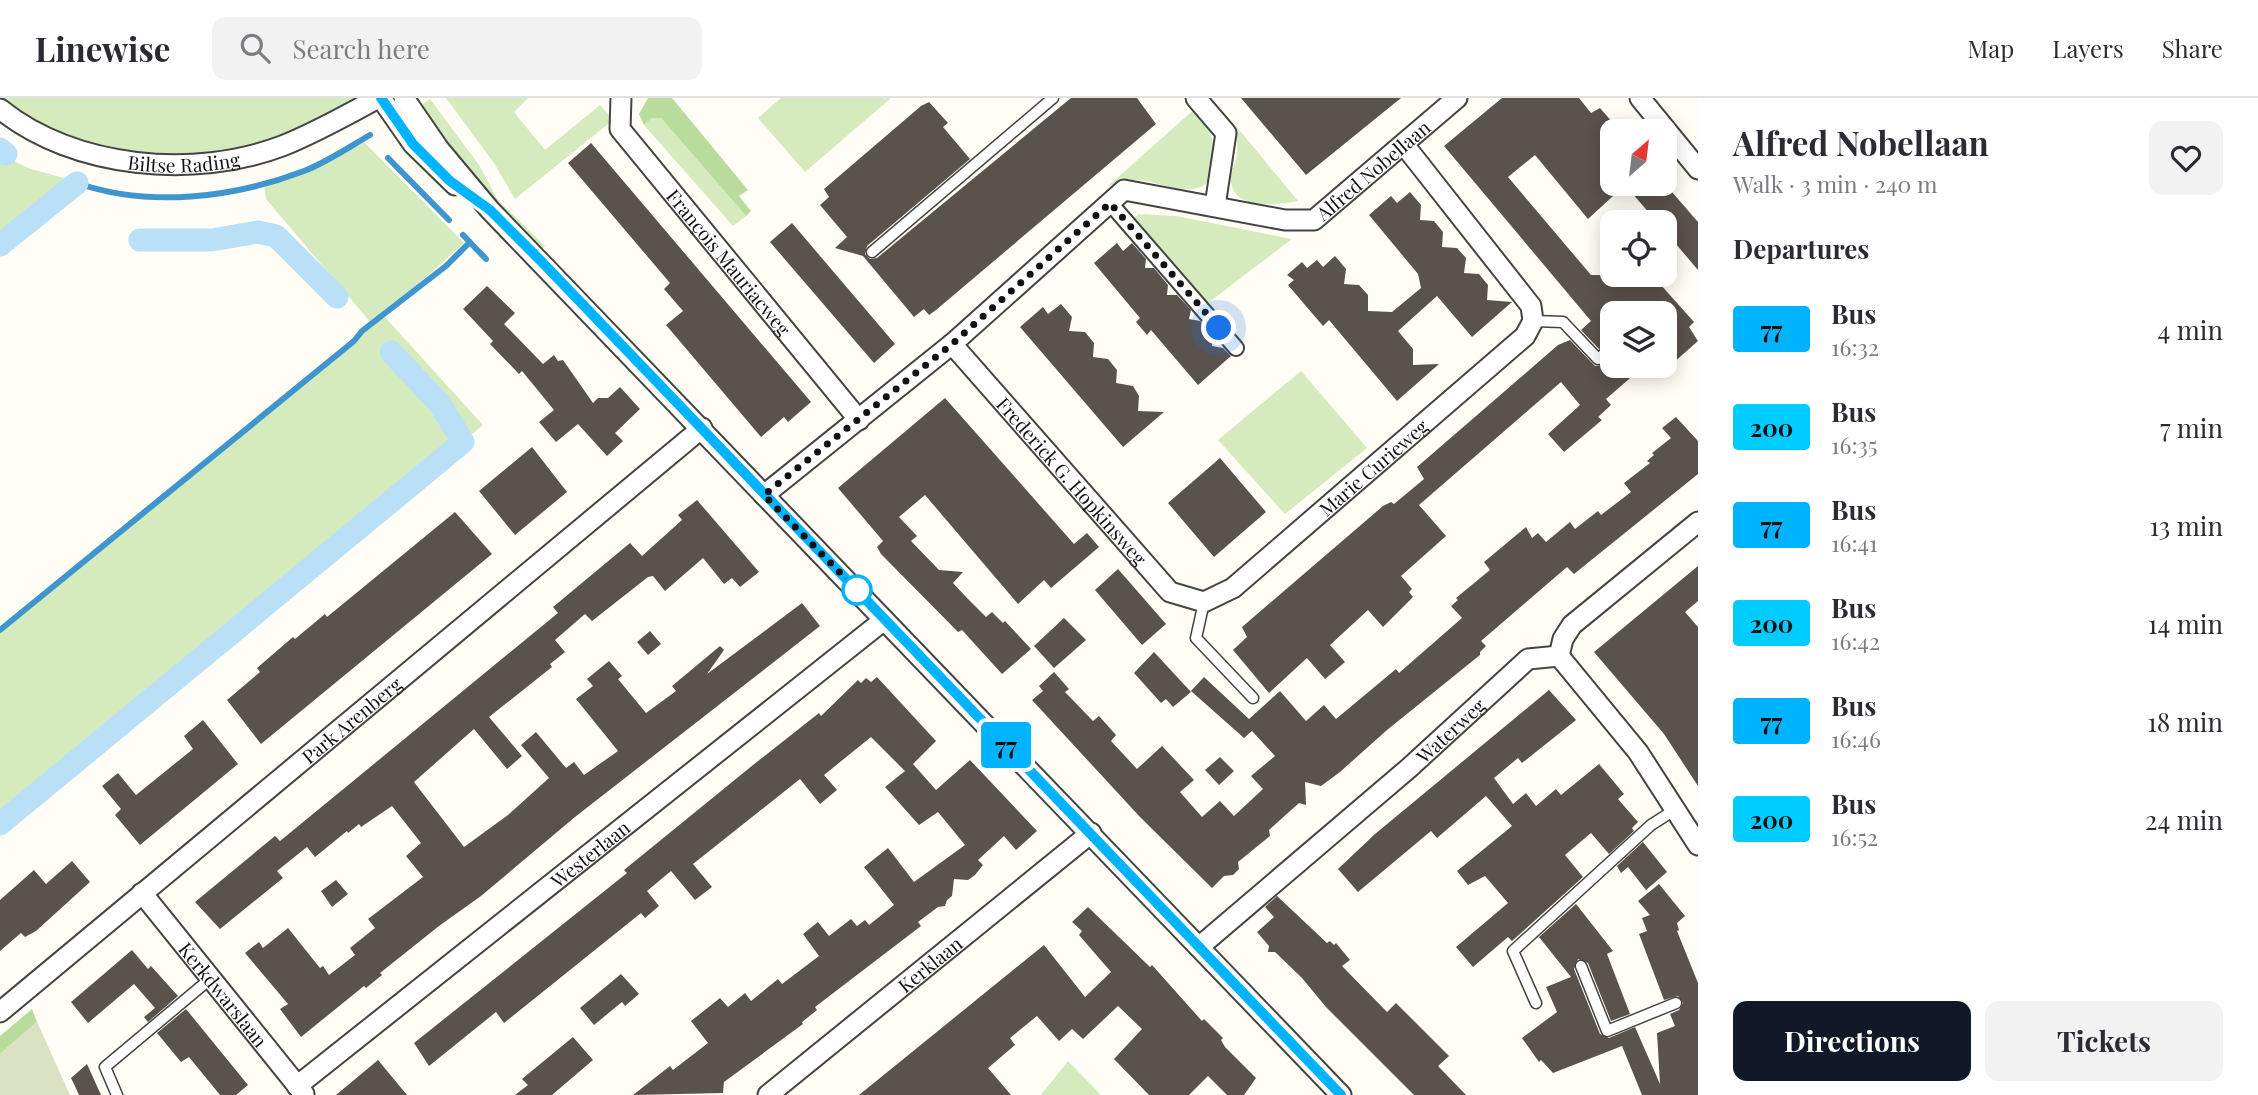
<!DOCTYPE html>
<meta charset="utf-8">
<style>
:root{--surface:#fff;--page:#f2f2f3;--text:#2b2b33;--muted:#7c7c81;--line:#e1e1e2;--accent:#111827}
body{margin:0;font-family:"Playfair Display",serif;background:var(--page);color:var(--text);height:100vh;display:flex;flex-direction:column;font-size:26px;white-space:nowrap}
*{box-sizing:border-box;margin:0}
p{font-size:23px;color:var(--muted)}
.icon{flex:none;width:38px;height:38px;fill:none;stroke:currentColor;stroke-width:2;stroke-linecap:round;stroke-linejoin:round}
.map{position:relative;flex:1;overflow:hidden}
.sheet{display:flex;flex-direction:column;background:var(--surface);width:560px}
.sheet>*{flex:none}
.badge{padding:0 14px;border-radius:5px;font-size:24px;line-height:46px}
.needle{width:46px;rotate:28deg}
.buttons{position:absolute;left:1600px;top:21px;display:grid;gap:14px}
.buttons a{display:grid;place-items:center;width:77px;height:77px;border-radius:14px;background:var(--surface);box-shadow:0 4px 18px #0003;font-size:35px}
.you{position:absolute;width:35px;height:35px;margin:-18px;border:5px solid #fff;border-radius:50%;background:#1a73e8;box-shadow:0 0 0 10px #1a73e833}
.map>.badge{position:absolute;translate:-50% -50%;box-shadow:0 0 0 4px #fff}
h2{padding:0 35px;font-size:26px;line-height:63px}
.round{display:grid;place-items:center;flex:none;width:74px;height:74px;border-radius:14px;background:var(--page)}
.overview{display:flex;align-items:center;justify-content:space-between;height:119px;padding:0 35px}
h1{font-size:33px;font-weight:700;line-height:52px}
.button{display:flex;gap:14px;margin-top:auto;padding:14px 35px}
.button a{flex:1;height:80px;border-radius:14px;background:var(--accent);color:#fff;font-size:28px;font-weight:700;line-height:80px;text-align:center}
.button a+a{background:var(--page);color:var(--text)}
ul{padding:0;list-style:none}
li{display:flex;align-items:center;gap:21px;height:98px;padding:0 35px}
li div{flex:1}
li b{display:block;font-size:26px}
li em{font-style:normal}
li .badge{min-width:77px;font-weight:700;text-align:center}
header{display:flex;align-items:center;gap:42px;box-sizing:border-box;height:98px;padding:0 35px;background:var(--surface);border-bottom:2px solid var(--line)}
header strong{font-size:33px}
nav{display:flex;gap:38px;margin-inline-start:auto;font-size:24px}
.search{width:490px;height:63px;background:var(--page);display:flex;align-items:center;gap:18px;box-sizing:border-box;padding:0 24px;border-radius:14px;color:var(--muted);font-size:26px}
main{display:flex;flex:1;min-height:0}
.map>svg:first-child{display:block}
</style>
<header>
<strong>Linewise</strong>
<div class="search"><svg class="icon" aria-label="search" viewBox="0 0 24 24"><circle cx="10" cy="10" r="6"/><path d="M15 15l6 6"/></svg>Search here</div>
<nav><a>Map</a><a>Layers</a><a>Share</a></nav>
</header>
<main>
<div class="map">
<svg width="1698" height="997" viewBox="0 0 1698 997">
<rect width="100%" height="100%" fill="#fffdf5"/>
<path fill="#d5ebbd" d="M0 0H357C347 12 324 18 310 25 288 36 265 49 240 53 163 67 61 53 0 0Z
M446 0H528L514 14 545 52 600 7 613 22 515 101 494 65Z
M781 0H891L805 74 758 20Z
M430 1 479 67 498 102 545 148 541 152 456 64 418 10Z
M1198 8C1210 30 1216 44 1213 70 1208 107 1164 85 1140 82 1130 81 1118 85 1108 88Z
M652 20H661L746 118 733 128 644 27Z
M1236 28 1298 103C1276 107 1228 113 1231 78 1232 71 1236 64 1237 56 1238 47 1236 37 1236 28Z
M364 44 464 145 383 217 483 327 0 730V535L372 226 266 101 264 87 330 64Z
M0 56 28 70 74 83 0 145Z
M1139 116 1176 118 1292 141 1204 208 1132 122Z
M1301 273 1367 350 1285 416 1218 342Z
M1068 963 1101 997H1041Z"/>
<path fill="#b9dc9c" d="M648 0H672L748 92 739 98 751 113 746 118 661 20H652L644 27 639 16Z
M32 911 37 924 0 956V938Z"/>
<path fill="#d9e3c4" d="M37 924 70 997H0V956Z"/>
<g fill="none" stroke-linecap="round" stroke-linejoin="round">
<path stroke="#3f96cf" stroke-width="6" d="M388 60 449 122
M77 85C149 110 233 100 304 73 327 64 349 49 370 37
M463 137 486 161
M0 532 354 243 362 233 446 168 470 144"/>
<path stroke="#b9e0f7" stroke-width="23" d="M0 51 6 56
M140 142H212L258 134 276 138 337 199
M0 147 77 85
M0 726 463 344 440 306 391 254"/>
</g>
<path fill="#5a524d" d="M1071 0H1137L1156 26 936 212 929 217 924 211 914 219 863 158 835 150 847 139 820 107 829 99 824 91 921 8 929 4 948 25 943 29 970 61 867 148 865 156 870 161 877 160Z
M1241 0H1401L1306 77Z
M1502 0H1579L1591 15 1600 10 1620 33H1612V86H1665L1698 124V172L1664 132V124H1657L1625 87 1588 121 1535 57 1508 79 1591 177H1652L1694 224 1689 229 1698 243 1664 273 1663 204 1654 203 1644 215H1612V242L1599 251 1581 232 1591 223 1444 48Z
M591 45 811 304 788 324 784 319 761 339 666 227 683 213 664 191 670 185 568 65Z
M1410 94 1421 107 1420 122 1434 123 1443 134 1442 149 1457 150 1466 160 1464 175 1479 176 1488 187 1487 202 1512 204 1472 239 1437 198 1398 233 1413 251V267L1439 266 1397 303 1329 222 1323 228 1288 187 1294 182 1287 177 1302 164 1307 170 1317 162 1323 169 1335 158 1346 171 1344 186 1359 187 1368 197V213L1392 214 1421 190 1418 176 1369 117 1391 98 1397 105Z
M792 125 895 246 874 265 770 144Z
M1117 145 1123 153 1132 145 1146 161 1145 170H1154L1168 187 1167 197H1177L1191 212 1189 221 1200 223 1213 238 1212 248 1223 250 1231 258 1198 287 1151 232 1147 237 1136 224 1140 220 1094 165Z
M487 188 515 215 504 226 543 266 554 257 558 263 563 262 593 305 598 300H608L620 289 640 311 615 335 623 343 607 358 578 326 556 344 539 324 554 312 522 273 519 276 490 246 493 243 463 211Z
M1061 206 1072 219 1069 233 1085 234 1094 245 1093 259 1108 261 1117 272 1116 285 1133 288 1139 298 1138 313 1164 314 1123 349 1020 229 1043 209 1048 216Z
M1570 242 1595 268 1602 267 1612 259V268H1644L1606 301 1611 307 1598 319 1602 322 1564 354 1548 336 1580 307 1561 284 1419 407 1446 438 1401 478 1412 491 1409 494 1413 499 1383 529 1368 512 1330 547 1345 564 1325 581 1307 560 1269 595 1233 552 1247 539 1242 529 1383 408 1391 404 1394 406 1424 381 1417 369 1558 247Z
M945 300 1074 446 1087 435 1099 449 1051 490 1044 482 1018 506 925 397 899 419 917 438 911 443 939 472 963 474 953 485 967 500 986 519 992 514 1003 525 1005 523 1031 551 1002 576 962 532 958 534 881 456 877 449 883 443 838 390Z
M1676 319 1698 343V376L1574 476 1567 469 1481 543 1486 548 1480 554V557L1387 632 1340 674 1321 688 1305 684 1306 707 1299 705 1269 732 1270 738 1238 764 1239 771 1233 777 1224 778 1212 790 1140 719 1032 602 1043 593 1039 588 1054 574 1069 591 1065 594 1093 623 1099 618 1116 637 1111 643 1137 671 1162 648 1194 682 1180 694 1202 719 1220 703 1234 718 1263 691 1251 678 1275 658 1252 633 1244 640 1191 593 1204 579 1249 621 1280 593 1306 623 1324 607 1336 621 1396 571 1399 575 1462 520 1451 508 1458 502 1456 500 1490 472 1484 464 1526 429 1532 440 1538 435 1546 444 1570 424 1575 431 1598 413 1601 417 1631 394 1624 385 1650 365 1647 363 1654 357 1652 355 1671 340 1662 330Z
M532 349 567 394 515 437 479 393Z
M1220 360 1266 414 1214 459 1168 405Z
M697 402 759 474 740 489 732 480 724 486 703 460 665 493 653 478 648 479 592 523 585 516 555 542 565 554 550 566 552 569 489 619 522 658 507 671 474 631 414 684 464 749 508 717 549 680 521 647 536 634 566 670 574 664 584 677 618 653 576 601 593 588 587 581 609 563 622 578 618 581 646 615 676 593 672 588 720 548 724 552 707 576 802 505 820 528 575 719 481 798 439 828 380 875 382 877 366 890 364 888 301 939 280 911 288 906 245 855 259 844 263 850 288 830 320 870 323 868 329 877 355 857 350 850 375 830 368 821 423 779 406 758 421 745 392 708 361 729 359 726 348 735 347 733 315 759 307 749 277 773 283 780 220 831 195 804 275 738 280 743 558 515 553 509 630 445 642 458 682 422 678 417Z
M455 414 492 456 261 646 227 602 260 574 257 570 293 539 295 541 325 516 327 519Z
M1698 468V503L1685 514 1698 529V688L1664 636 1594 554Z
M1118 471 1166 526 1142 547 1095 492Z
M1064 520 1086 542 1054 570 1034 548Z
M650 533 661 546 648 557 637 544Z
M1154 554 1191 594 1173 609 1166 601 1161 605 1134 575Z
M877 579 936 643 908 671 913 666 936 692 970 662 1037 733 1016 752 1004 738 978 762 983 767 975 777 968 782 954 781 952 798 947 802 945 808 938 809 918 824 921 828 815 909 817 912 802 924 803 926 724 984 723 995 633 997 670 968 673 972 708 945 691 923 720 900 728 909 745 895 751 903 778 881 782 886 819 858 803 836 818 824 829 838 851 821 857 828 865 822 869 827 894 807 864 769 888 750 914 784 965 747 938 714 919 727 885 689 905 673 871 639 824 677 837 692 820 706 800 681 693 766 712 789 695 802 671 773 647 793 659 808 645 820 641 815 504 925 496 914 429 968 414 945 627 775 624 772 753 667 819 615 821 618 858 582 861 585 866 580 871 584Z
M1549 592 1576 622 1522 665 1518 660 1494 680 1513 706 1526 695 1536 708 1556 691 1561 697 1599 666 1624 696 1618 701 1638 724 1632 730 1634 733 1609 756 1591 735 1565 757 1583 779 1512 843 1508 839 1473 869 1456 849 1508 805 1485 778 1468 787 1457 773 1512 728 1486 698 1437 740 1431 733 1358 794 1338 771 1375 736Z
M203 622 238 666 140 747 115 717 121 711 102 688 118 675 136 697 193 651 184 638Z
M1220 659 1234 673 1219 687 1205 672Z
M1643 744 1667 774 1646 792 1628 769 1621 775 1617 768Z
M72 763 90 784 36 833 25 839 21 835 0 853V802L34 772 46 786Z
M336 782 348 796 332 809 321 793Z
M1659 786 1685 818 1677 825 1679 832 1677 833 1698 885V997H1642L1622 948 1553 975 1541 962 1539 964 1522 940 1557 914 1546 889 1571 879 1539 839 1576 806 1613 853 1607 856 1630 916 1611 923 1588 865 1578 861 1574 871 1600 936 1609 940 1635 929 1660 986 1657 935 1675 928 1670 916 1679 912 1683 905 1678 898 1664 902 1639 836 1647 833 1642 820 1650 817 1638 803Z
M1277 798 1327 845 1330 843 1334 847 1336 845 1350 862 1342 868 1387 914 1396 905 1449 958 1438 968 1466 997H1414L1326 909 1302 880 1275 854H1268L1269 848 1257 834 1274 819 1265 809Z
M1088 809 1150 869 1152 867 1202 923 1204 921 1223 940 1221 942 1225 949 1256 980 1244 997H1227L1208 978 1189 997H1149L1114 961 1142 931 1118 908 1083 941 1072 931 1059 943 1037 918 1010 940 1015 947 988 970 1011 997H859L1044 847 1085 899 1111 874 1079 837 1082 833 1072 824Z
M132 852 148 871 151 868 178 898 148 924 144 919 155 910 134 886 88 925 71 904Z
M621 876 639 896 625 908 622 904 594 927 580 910Z
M186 911 248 987 236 997H220L189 959 181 964 157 935Z
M573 939 593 962 552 997H515L528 987 522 981Z
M378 962 407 997H336Z
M87 966 101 997H79L74 986 71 980Z"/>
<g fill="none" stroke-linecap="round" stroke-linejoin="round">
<defs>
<path id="service" d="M872 154 1053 0
M1651 215 1658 209
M1533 223 1563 224 1598 261 1612 249
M1204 504 1196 540 1253 600
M1581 868 1607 933 1676 905
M1536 905 1513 853 1651 727 1676 711
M117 997 105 969 210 881"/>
<path id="pedestrian" d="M1110 105 1236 250"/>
<g id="minor">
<path d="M381 0 413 46 455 87"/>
<path d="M404 0 439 51 490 112 1341 997"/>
<path id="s1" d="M621 0 620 31 859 322"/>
<path d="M1196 0 1226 35 1215 108"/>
<path d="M1640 0 1698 71"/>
<path id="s2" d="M0 11C74 71 195 81 282 48 315 35 347 17 378 0"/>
<path id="s3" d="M952 246 1170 494 1204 504 1233 490 1525 238 1533 223 1531 208 1405 48"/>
<path id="s4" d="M764 397 952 246 1124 92 1285 122H1314L1457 0"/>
<path d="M1559 558 1638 654 1698 747"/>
<path d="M1559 558 1563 541 1572 527 1698 424"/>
<path id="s5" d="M142 795 304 996"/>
<path id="s6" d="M1199 849 1409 670 1528 561 1559 558"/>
<path id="s7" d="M0 914 702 330"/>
<path id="s8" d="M297 988 884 522"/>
<path id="s9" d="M768 997 1091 735"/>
</g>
</defs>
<use href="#service" stroke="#444" stroke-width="13"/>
<use href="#pedestrian" stroke="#444" stroke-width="18"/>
<use href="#minor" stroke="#444" stroke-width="23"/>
<use href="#service" stroke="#fff" stroke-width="10"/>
<use href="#pedestrian" stroke="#fff" stroke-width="14"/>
<use href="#minor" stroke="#fff" stroke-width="19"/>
</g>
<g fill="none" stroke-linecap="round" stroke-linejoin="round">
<defs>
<path id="line" d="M381 0 413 46 450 83 490 112 541 163 1341 997"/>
</defs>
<use href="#line" stroke="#fff" stroke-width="16"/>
<use href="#line" stroke="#00b3ff" stroke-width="10"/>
<path stroke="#111" stroke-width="7" stroke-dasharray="0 12.6" d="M857 492 764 397 952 246 1110 105 1219 230"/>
</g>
<circle fill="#fff" stroke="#00b3ff" stroke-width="3.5" cx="857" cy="492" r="14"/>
<g text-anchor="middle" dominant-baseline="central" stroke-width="7" stroke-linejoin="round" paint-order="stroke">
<g font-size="19" fill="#111" stroke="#fff">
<text stroke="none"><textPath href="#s2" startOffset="196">Biltse Rading</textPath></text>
<text stroke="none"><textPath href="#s4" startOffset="742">Alfred Nobellaan</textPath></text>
<text stroke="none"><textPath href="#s1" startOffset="203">François Mauriacweg</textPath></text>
<text stroke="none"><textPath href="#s3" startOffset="583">Marie Curieweg</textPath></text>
<text stroke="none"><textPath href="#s3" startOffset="182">Frederick G. Hopkinsweg</textPath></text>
<text stroke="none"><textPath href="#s7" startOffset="457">Park Arenberg</textPath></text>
<text stroke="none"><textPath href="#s6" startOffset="332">Waterweg</textPath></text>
<text stroke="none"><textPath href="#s8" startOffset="374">Westerlaan</textPath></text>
<text stroke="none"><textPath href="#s9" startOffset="208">Kerklaan</textPath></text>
<text stroke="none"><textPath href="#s5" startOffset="130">Kerkdwarslaan</textPath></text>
</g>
</g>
</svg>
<div class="buttons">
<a><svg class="needle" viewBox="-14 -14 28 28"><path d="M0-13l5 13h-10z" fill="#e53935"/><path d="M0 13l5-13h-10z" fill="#7c7c81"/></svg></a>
<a><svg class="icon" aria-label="locate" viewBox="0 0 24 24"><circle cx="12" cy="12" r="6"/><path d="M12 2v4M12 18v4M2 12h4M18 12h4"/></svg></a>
<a><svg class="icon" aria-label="layers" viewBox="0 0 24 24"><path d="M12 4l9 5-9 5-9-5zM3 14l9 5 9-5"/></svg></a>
</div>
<div class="you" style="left:1219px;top:230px"></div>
<b class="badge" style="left:1006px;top:647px;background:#00b3ff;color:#111">77</b>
</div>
<section class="sheet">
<div class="overview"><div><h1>Alfred Nobellaan</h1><p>Walk · 3 min · 240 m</p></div><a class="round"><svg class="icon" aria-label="heart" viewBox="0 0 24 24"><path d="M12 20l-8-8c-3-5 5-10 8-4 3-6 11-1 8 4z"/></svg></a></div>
<h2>Departures</h2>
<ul>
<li><span class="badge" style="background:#00b3ff;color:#111">77</span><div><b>Bus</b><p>16:32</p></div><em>4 min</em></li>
<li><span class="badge" style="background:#0cf;color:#111">200</span><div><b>Bus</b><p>16:35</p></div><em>7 min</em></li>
<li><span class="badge" style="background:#00b3ff;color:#111">77</span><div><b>Bus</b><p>16:41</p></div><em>13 min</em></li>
<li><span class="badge" style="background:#0cf;color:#111">200</span><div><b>Bus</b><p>16:42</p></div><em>14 min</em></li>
<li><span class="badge" style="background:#00b3ff;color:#111">77</span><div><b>Bus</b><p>16:46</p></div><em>18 min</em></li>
<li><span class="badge" style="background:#0cf;color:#111">200</span><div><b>Bus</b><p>16:52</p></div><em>24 min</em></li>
</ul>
<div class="button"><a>Directions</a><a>Tickets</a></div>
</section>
</main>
